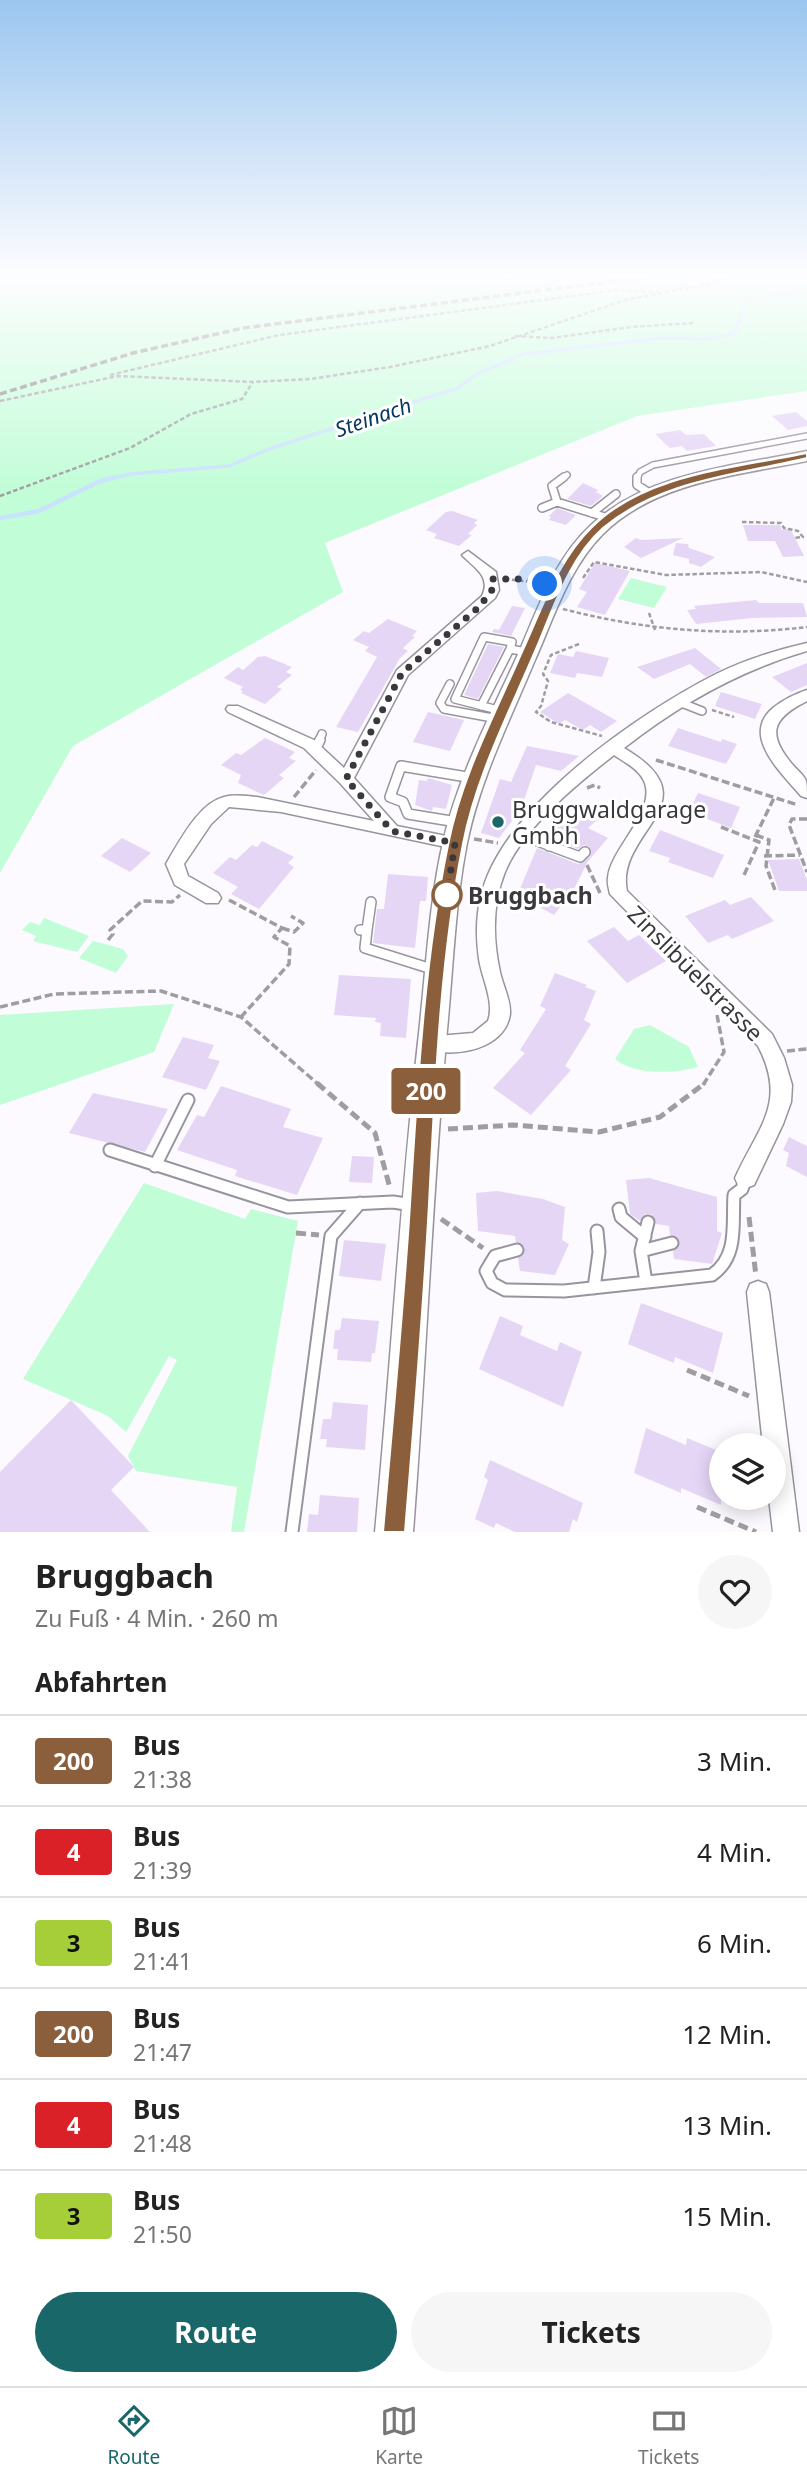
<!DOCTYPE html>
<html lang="de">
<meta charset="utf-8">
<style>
:root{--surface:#fff;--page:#f6f6f6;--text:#222;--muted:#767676;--line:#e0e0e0;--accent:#196769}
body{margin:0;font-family:"Noto Sans",sans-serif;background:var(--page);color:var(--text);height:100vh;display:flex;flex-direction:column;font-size:26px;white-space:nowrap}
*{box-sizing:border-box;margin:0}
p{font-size:23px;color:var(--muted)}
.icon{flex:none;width:38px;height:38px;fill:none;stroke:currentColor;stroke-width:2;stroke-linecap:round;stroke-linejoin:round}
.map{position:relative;height:1532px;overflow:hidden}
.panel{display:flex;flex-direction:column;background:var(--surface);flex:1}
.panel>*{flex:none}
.badge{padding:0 14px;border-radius:5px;font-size:24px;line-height:46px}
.buttons{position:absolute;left:709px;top:1433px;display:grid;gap:14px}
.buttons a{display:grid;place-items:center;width:77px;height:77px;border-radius:50%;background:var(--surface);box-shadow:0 4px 18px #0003;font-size:35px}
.you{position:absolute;width:35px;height:35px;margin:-18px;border:5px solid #fff;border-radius:50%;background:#1a73e8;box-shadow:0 0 0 10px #1a73e833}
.map>.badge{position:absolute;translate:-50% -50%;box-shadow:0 0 0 4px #fff}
h2{padding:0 35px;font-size:26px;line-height:63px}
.round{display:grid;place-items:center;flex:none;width:74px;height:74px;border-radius:37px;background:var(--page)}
.headline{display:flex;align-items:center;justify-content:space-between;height:119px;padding:0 35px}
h1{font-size:33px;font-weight:700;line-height:52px}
.primary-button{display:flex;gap:14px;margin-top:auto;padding:14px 35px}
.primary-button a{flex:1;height:80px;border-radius:42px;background:var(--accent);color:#fff;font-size:28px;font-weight:700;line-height:80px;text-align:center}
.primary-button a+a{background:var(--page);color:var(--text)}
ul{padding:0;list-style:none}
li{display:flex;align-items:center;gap:21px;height:91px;padding:0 35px;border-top:2px solid var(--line)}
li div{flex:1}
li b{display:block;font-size:26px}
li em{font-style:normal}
li .badge{min-width:77px;font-weight:700;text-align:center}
.tab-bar{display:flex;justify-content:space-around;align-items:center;height:98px;border-top:2px solid var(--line);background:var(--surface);font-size:19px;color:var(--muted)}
.tab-bar a{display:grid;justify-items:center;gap:4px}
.tab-bar .on{color:var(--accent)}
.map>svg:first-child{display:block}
</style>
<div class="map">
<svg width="807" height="1532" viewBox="0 0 807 1532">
<rect width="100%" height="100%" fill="#fcfafe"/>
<path fill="#c1fdd7" d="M0 277H807V391L637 416 325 543 343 592 73 746 0 873Z
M631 578 667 587 654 608 618 599Z
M44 918 89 936 77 952 33 941 36 936 22 930 30 922 40 925Z
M93 941 123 949 128 956 116 973 79 958Z
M174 1004 154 1052 0 1105V1015Z
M650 1025 689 1047 698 1067C675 1074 633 1075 615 1059L634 1029Z
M144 1183 245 1219 251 1209 298 1221 244 1532H231L237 1487 136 1471 128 1456 177 1360 169 1356 126 1432 108 1416 23 1379Z"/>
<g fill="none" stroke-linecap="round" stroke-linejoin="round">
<path stroke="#c9e2fd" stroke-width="3.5" d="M109 479 130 474 229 466 269 449 458 388 477 374 524 354 663 338 708 339 735 333 746 300 807 290"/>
<path stroke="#c9e2fd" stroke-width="4.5" d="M0 518 39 511 100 481 116 477"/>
</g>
<path fill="#e5d6f6" d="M796 412 807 421V426L788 430 772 416Z
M680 430 686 435 704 434 716 446 687 451 682 446 670 448 655 434Z
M583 483 598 490 596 492 603 496 591 506 567 499Z
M557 508 576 515 566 525 549 520 551 517 549 516Z
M452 511 478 520 474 523 477 525 468 534 472 535 459 546 434 538 437 534 426 530 446 512Z
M743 525H780L782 530 790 528 804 556 783 557 775 541H748Z
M636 538 641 540 683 538 641 558 624 547Z
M676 543 688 544 689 548 715 557 701 567 689 563V559L673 555Z
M595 563 630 571 605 615 577 607 587 592 579 589Z
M756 600 759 603H803L807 617 752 618 696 624 687 610 696 609 694 606Z
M512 606 525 608 511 636 492 632 494 629 499 630Z
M388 619 417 631 412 636 415 637 403 648 408 651 400 658 358 732 336 727 377 657 365 651 369 647 353 640 364 631 369 633Z
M488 644 504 647 478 699 464 695Z
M695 648 721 669 706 677 690 664 654 679 637 667Z
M576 651 609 658 602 677 577 673 575 678 550 673 558 654 573 657Z
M265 656 292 667 286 672 292 675 277 687 282 689 265 704 241 693 243 691 240 690 243 687 224 678 238 667 243 670 258 657Z
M807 663V685L791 692 772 677Z
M721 692 762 704 755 719 715 706Z
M568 693 617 721 601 732 590 725 583 730 565 720 559 724 540 712Z
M428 712 464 720 450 751 413 742Z
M678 728 721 742 722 739 737 744 726 764 668 746Z
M265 738 295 752 289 758 296 761 279 775 284 778 264 795 238 783 241 775 221 765 236 753 241 755Z
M527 746 579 756 561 771 536 765 521 809 499 838 481 833 500 779 511 782Z
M428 778 452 785 446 809 433 807 432 811 415 805 419 780 427 781Z
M698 793 740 807 731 828 689 812Z
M582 803 606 812 588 828 608 838 588 861 575 887 554 915 541 908 547 900 519 891 537 848 578 864 590 856 589 847 584 845 578 849 561 842 563 836 558 831 547 837Z
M660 830 724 855 713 878 668 862 670 858 649 851Z
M122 838 151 853 130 872 101 856Z
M262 841 294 857 288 863 294 867 259 909 231 894 238 887 213 873 230 857 236 860 252 845 257 847Z
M799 859 807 880V891H779L768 860Z
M388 874 428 877 426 901H420L415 948 373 943 377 909H384Z
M751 897 774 921 732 939 728 935 708 943 685 916 725 900 730 905Z
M614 927 628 941 639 935 666 961 627 983 587 941Z
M555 973 587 985 585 987 596 991 584 1020 591 1024 565 1066 571 1070 531 1115 493 1088 525 1053 520 1050 546 1009 540 1006Z
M339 975 411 979 406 1038 380 1036 381 1023 375 1022 376 1018 334 1015Z
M183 1037 214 1045 208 1058 220 1061 206 1090 162 1077Z
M221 1086 291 1109 283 1127 323 1138 297 1195 235 1176 237 1170 177 1150 197 1115 204 1117Z
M93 1093 168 1109 145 1152 69 1133Z
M789 1137 807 1146V1177L786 1166 789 1153 783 1150Z
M352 1156 374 1157 372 1183 349 1182Z
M649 1178 717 1197V1231L722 1233 712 1264 674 1259 673 1251 680 1242 670 1235 669 1226 656 1224 651 1214H645L640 1221 630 1214 626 1180Z
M497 1191 543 1199 565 1207 562 1240 569 1244 555 1275 520 1271 518 1258 525 1248 516 1242 515 1236 478 1231 476 1193Z
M344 1240 386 1244 381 1281 339 1276Z
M641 1303 723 1333 713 1373 675 1357 674 1363 628 1344Z
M500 1316 523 1326 520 1335 557 1351 560 1342 582 1352 563 1407 479 1369Z
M342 1318 379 1321 375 1353H372L371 1362 337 1360 338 1349H333L335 1330H340Z
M71 1400 134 1467 111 1490 150 1532H0V1472Z
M333 1402 368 1405 365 1450 326 1447 327 1439H320L323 1419H331Z
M646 1428 686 1445 687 1438 721 1452V1505L681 1488V1493L634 1473Z
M490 1460 583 1503 577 1522 573 1519 569 1532H515L496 1523 494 1528 475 1519 488 1480 484 1477Z
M320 1495 359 1498 357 1532H307L309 1514 318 1515Z"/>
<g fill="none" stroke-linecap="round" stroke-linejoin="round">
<defs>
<path id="lane-far3" d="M562 479 567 475
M637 479 640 472 653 465 807 436"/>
<path id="lane-far2" d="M564 477 552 486 557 502 608 518
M637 477V485L651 494
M542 508 557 502
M592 513 616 494
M450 684 440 703 444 709 498 719
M679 702 702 711
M481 706 510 649
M502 711 455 699 484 637 512 642 510 649 527 652
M319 741 322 734"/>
<path id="lane-far1" d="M315 750 320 740
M457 822 408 814 403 802 390 797 401 766 473 778
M519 834 580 857 585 852
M549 846 556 838
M360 930H367L365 948 435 970
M367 930 371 902"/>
<path id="lane" d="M110 1150 288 1207 393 1202 413 1205
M155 1166 188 1100
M619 1209 621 1217 645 1237
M517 1250 495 1256 486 1271 492 1283 505 1290 564 1291 712 1275C739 1256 732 1224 734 1195L742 1189 746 1178
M641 1251 672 1243
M646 1282 641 1251 648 1222
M594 1288 599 1252 597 1231
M292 1532 331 1236 360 1203"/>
<path id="street" d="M468 551 496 572 499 590 495 598 408 675 354 778 397 826 461 839 463 843 461 847 455 849 281 812 229 807 211 824 184 864 188 876 218 893 221 898 218 903H206L175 885 166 864 170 857C182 837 200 803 224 797 235 794 247 796 257 797L374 821 340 783 304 748 228 712 226 709 228 706H238L314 740 344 768 397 670 482 596C492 576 473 567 462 555Z
M807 643V651C738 671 680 704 624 748 716 802 614 832 627 891L772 1034 784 1058 792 1085 791 1102 783 1124 754 1185 746 1188 738 1185 735 1178C758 1127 788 1103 758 1046L610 894C609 889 607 883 608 878 610 848 660 809 643 779 637 768 624 762 614 755 577 784 523 828 505 872 492 904 493 940 500 972 503 986 511 1000 510 1014 505 1050 454 1058 426 1049L423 1043 426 1037 473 1033 488 1021C495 1002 482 979 479 959 476 938 476 916 481 896 501 808 639 713 716 674 745 660 776 650 807 643Z
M807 690V701C773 718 766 733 792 764 796 769 804 775 806 781 807 785 807 793 807 798L801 796C782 773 740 736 773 708 783 700 795 694 807 690Z
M758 1281 766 1284 769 1292 799 1532H773L769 1498H774V1446H763L747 1292 750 1284Z"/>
<path id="secondary" d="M807 451V461C739 475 655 482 603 534 569 568 554 617 535 660 510 720 480 779 467 843 455 904 453 968 447 1030 432 1197 426 1365 413 1532H375C391 1366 400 1199 419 1033 426 970 429 904 443 842 458 776 491 714 519 652 538 608 555 558 591 525 648 472 735 466 807 451Z"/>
</defs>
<use href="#lane-far3" stroke="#98949d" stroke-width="8"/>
<use href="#lane-far2" stroke="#98949d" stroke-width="10"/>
<use href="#lane-far1" stroke="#98949d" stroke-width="12"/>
<use href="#lane" stroke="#98949d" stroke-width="15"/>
<use href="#street" stroke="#98949d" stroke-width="3"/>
<use href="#secondary" stroke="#98949d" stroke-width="3"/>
<path stroke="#9f9da1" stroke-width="2.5" stroke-dasharray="4.5 2.5" stroke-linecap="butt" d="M701 285 706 277
M515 336 552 338 631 327 693 323
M110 375 279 335 618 290 658 292
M0 401 118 376 253 382 310 379 390 367 490 346 625 300 709 284 725 277
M0 496 130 448 191 414 242 399 253 382
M742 522 781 523 784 528 798 531 803 537 794 538
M583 578 594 562 666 575 761 572 807 582
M505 579 542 583
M563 609C644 630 723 637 807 627
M649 613 655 630
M579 644 551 655 543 674 548 681 541 706 536 712 551 722 602 736
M712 710 734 717"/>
<path stroke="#9f9da1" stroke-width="3.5" stroke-dasharray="8 3.5" stroke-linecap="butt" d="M656 760 798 805
M587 788 595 785 600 788
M294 797 316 770
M807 819H792L789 825 807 872
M721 827 759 842 744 875
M756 835 769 840 766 866 775 890
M755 837 774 798
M474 839 498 843
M764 856 800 855
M587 865 600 893
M229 900 282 928 274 937 290 946 289 964 241 1017
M282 928 294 932 303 923 291 916
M108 940 113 934 110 930 142 901 172 902 180 895
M0 1007 54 994 161 991 241 1017 319 1085
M787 1051 807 1049
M703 1085 724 1052 717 1015"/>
<path stroke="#9f9da1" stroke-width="5" stroke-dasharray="10 5" stroke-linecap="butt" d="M317 1083 375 1133 390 1188
M448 1129 514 1125 599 1132 660 1117 705 1083
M749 1217 756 1276
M441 1219 483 1248
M296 1233 319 1235
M687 1370 749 1396
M697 1507 756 1532"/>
<use href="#lane-far3" stroke="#fff" stroke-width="5"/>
<use href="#lane-far2" stroke="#fff" stroke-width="7"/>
<use href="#lane-far1" stroke="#fff" stroke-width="9"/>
<use href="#lane" stroke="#fff" stroke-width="11"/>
<use href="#street" fill="#fff" fill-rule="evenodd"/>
<use href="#secondary" fill="#fff" fill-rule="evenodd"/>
<path stroke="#868488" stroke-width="3.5" stroke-dasharray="7 3.5" stroke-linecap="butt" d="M0 394 133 353 243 328 649 277"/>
</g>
<linearGradient id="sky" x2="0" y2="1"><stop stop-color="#9bc6f0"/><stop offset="0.56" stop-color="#fefdff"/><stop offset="1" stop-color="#fefdff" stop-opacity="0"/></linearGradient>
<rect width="807" height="492" fill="url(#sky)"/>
<path fill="#8b5e3c" stroke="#fff" stroke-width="2" d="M807 453V458C739 475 662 479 603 528 569 558 553 609 536 649 509 713 476 776 463 844 440 959 435 1087 429 1204 423 1313 414 1423 405 1532H383C392 1428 402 1324 409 1220 417 1095 423 967 448 845 461 778 494 716 521 654 541 611 557 561 592 527 646 473 736 468 807 453Z"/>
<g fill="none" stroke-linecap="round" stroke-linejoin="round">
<path stroke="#3a383c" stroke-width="7" stroke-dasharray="0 12.6" d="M447 895 455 843 392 831 346 779 402 673 479 607 492 590V579H524L545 584"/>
</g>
<circle fill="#196769" stroke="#fff" stroke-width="2.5" cx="498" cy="822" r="7"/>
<circle fill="#fff" stroke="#8b5e3c" stroke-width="3.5" cx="447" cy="895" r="14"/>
<g text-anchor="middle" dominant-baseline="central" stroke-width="6" stroke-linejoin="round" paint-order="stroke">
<g font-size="21" font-style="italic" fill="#083860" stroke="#fff">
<text transform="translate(373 417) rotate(-19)">Steinach</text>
</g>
<g font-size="23" fill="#3a383c" stroke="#fff" text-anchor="start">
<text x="512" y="809">Bruggwaldgarage<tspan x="512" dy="26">Gmbh</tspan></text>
</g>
<g font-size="23" font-weight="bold" fill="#3a383c" stroke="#fff" text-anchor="start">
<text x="468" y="895">Bruggbach</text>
</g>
<g font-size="23" fill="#3a383c" stroke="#fff">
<text transform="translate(696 973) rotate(45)">Zinslibüelstrasse</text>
</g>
</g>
</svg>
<div class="buttons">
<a><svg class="icon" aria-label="layers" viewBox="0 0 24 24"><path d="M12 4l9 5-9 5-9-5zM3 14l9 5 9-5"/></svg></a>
</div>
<div class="you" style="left:545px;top:584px"></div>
<b class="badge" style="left:426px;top:1091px;background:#8b5e3c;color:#fff">200</b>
</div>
<section class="panel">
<div class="headline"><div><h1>Bruggbach</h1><p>Zu Fuß · 4 Min. · 260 m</p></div><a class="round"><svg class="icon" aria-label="heart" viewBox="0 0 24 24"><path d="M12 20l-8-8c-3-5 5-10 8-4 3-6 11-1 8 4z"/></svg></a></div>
<h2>Abfahrten</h2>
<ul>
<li><span class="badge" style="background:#8b5e3c;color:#fff">200</span><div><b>Bus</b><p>21:38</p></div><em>3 Min.</em></li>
<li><span class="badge" style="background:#da2128;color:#fff">4</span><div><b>Bus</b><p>21:39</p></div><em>4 Min.</em></li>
<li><span class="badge" style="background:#a6ce39;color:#111">3</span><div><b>Bus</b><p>21:41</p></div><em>6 Min.</em></li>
<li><span class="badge" style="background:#8b5e3c;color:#fff">200</span><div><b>Bus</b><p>21:47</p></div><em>12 Min.</em></li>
<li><span class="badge" style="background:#da2128;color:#fff">4</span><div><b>Bus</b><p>21:48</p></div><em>13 Min.</em></li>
<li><span class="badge" style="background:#a6ce39;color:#111">3</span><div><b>Bus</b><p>21:50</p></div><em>15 Min.</em></li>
</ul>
<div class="primary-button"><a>Route</a><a>Tickets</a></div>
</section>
<nav class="tab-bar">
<a class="on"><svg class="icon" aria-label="directions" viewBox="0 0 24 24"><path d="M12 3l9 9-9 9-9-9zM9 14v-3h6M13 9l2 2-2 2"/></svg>Route</a>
<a><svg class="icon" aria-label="map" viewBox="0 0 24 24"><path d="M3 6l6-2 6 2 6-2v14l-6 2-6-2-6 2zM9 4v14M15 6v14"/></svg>Karte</a>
<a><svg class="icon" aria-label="tickets" viewBox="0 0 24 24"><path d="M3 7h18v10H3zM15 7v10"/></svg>Tickets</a>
</nav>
